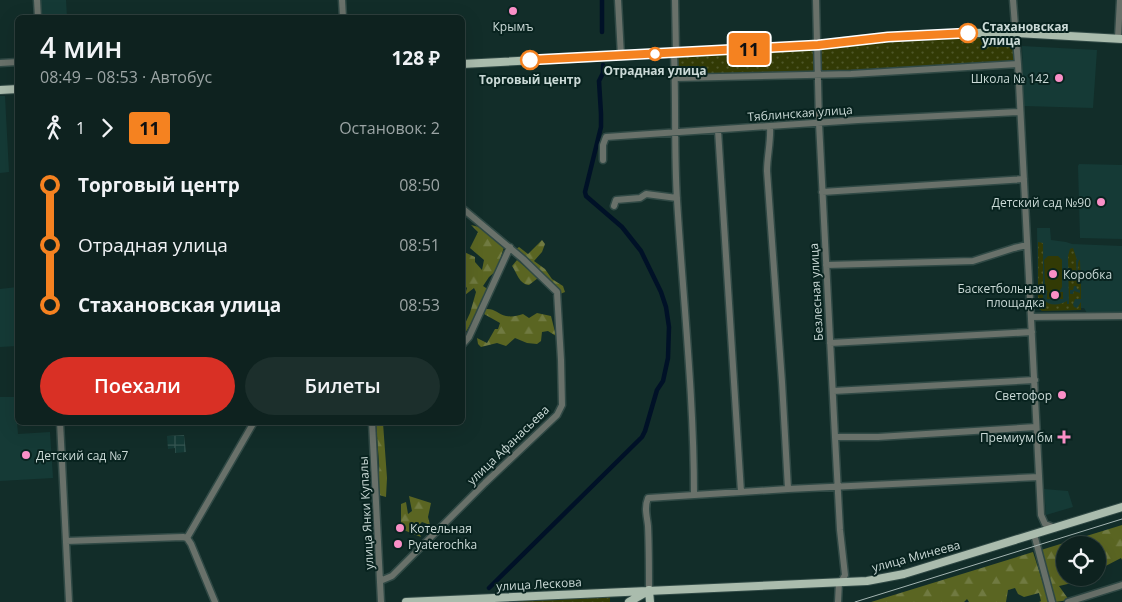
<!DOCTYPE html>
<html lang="ru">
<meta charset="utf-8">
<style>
:root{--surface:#0e221f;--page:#1c2f2c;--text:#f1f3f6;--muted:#9ba4a4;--line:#2e3f3d;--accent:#d93025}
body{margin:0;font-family:"Open Sans",sans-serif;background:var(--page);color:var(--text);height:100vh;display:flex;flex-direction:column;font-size:19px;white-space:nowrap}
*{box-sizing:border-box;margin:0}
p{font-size:16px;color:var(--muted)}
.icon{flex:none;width:28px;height:28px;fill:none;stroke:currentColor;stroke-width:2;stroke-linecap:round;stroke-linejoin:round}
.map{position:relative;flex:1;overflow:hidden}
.sheet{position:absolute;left:15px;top:15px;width:450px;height:410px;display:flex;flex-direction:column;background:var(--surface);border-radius:8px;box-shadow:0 5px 20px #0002,0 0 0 1px var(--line)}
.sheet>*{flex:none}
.badge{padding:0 10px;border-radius:4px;font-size:18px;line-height:32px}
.fabs{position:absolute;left:1056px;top:536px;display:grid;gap:10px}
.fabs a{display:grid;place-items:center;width:50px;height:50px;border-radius:50%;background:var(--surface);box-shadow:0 5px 20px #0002,0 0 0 1px var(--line);font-size:25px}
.map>.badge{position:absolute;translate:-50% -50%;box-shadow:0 0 0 2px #fff}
.legs{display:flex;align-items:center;gap:8px;height:55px;padding:0 25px;font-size:16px}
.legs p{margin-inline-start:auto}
.head{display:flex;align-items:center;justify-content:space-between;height:85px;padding:0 25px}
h1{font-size:28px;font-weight:600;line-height:38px}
.cta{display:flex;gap:10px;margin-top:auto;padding:10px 25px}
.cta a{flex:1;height:58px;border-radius:30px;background:var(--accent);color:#fff;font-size:20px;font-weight:600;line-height:58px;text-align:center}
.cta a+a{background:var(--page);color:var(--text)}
ul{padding:0 25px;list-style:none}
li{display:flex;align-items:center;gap:18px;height:60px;font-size:19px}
li i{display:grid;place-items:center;width:8px;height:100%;margin:0 6px;background:currentColor}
li i::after{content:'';width:12px;height:12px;margin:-6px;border:4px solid;border-radius:50%;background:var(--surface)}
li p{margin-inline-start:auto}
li:first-child i{background:linear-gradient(#0000 50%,currentColor 0)}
li:last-child i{background:linear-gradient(currentColor 50%,#0000 0)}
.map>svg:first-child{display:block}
</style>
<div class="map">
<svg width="1122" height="602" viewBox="0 0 1122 602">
<defs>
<pattern id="industrial-grid" width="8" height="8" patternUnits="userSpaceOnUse" patternTransform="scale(1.25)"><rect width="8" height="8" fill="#153a36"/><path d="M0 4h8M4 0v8" fill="none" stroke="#365652"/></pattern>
<pattern id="grass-dots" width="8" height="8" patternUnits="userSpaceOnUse" patternTransform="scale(1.25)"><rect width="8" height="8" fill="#323a05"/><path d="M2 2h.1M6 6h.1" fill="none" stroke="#4e5629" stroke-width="1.8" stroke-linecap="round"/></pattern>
<pattern id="forest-firs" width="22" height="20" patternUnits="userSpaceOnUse" patternTransform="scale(1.25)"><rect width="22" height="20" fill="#5a6522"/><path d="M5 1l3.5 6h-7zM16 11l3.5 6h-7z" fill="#707a41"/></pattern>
</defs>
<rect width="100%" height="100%" fill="#122d29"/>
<path fill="#153a36" d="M40 0H66L67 17H41Z
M1022 46 1097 50 1093 108 1024 106Z
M0 96H5L9 172 0 173Z
M1079 164 1122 165V239L1080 238 1078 166Z
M1037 228H1050L1051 240 1066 242 1072 244 1122 246V314L1087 313 1084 308H1081V310L1042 311 1038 308Z
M17 287V346L0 347V289Z
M0 397H15L18 434 50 432 53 478 0 481Z
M1044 489 1068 491 1073 507 1046 515Z"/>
<path fill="url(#industrial-grid)" d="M184 435 186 452 175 453V448L168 449 167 436Z"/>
<path fill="url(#grass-dots)" d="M972 38H1007L1013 40 1016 61 1014 63 825 73 820 70V51L826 48 890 42Z
M811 50 815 54V73L678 76 677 57Z
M1038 242 1043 243V299C1049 306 1058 306 1067 301V304H1069L1068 256 1070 249 1073 248 1077 260H1076L1077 284 1078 263 1079 260H1080L1081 286H1074L1073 290H1070V294H1073L1074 291 1080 293V290L1077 289 1076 286H1081V299H1075L1073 304 1074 307 1077 308 1081 302V310L1042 311 1038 308Z
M610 595V602H467Z"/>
<path fill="url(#forest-firs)" d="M471 225 479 227 504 247 497 270 489 277 483 286 489 290 481 301 479 310 464 335H463V328L470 313 476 292 474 288 465 295 467 288 463 284 462 251 475 257V262L482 270 484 260 470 248 478 232Z
M542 240 545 244 542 252 534 261 545 269 552 279 563 286 565 292 560 294 515 250 519 247 528 254Z
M517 260 538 278 529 285C519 284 517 273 512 266Z
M486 309C494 308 498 314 506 316 512 317 517 316 523 314L529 318 537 313 551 316 556 336 548 331 542 332 541 341 537 344 527 343 515 338 506 346 497 343 481 347 478 344 477 338 487 343 495 329H498L500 323 484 314Z
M376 423H383L387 478 386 497 379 495C377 482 380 475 379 463 378 449 377 436 376 423Z
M409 496 431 503 428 517 430 525 422 522 417 527 421 537 406 531 401 527V504L406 502 408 514 412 511Z
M1122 525V560L1121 558 1098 570V545H1065V578H1071L1072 583 1059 586 1069 600 1055 602 1044 567 1041 550Z
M1033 552 1049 602H1039L1041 601 1039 593 1024 597 1018 594 1015 588 1008 590 1006 602H969L967 599 964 602H871Z"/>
<path fill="#323a05" d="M1048 256H1058L1062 260V287L1059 292H1063V299H1047V292H1048L1045 288 1044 260Z"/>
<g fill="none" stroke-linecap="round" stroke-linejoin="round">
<path stroke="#001127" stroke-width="4.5" d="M602 0V32
M489 588 642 437 645 431 657 390 663 381 668 358 669 327 666 307 661 292 641 251 622 227 586 196 585 192 601 127V114L599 81 603 73V65"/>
<defs>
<path id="minor" d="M37 0 38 18
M342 0 343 18
M618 0 621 56
M675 0 676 53
M816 0 819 123 835 437 840 530 845 575 841 582
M1013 0 1018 64 1041 515 1045 524 1055 528
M1118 38 1120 0
M674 53C676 102 674 151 677 200 683 298 694 397 694 495
M0 63 18 62
M675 78 851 74 1018 64
M770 126C771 142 767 156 767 171L782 382 788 489
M718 130 741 492
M603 160V145L606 137 858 120 1020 112
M822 192 1024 179
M614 206 616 200 640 198 646 194 677 198
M826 265 973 261 1014 248 1027 245
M1031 317 1122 316
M830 343 1032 332
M462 345 469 337 510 247
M833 391 1035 380
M60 422 69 602
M372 422 381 602
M835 437H878L1036 427
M1034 534 1052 602
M187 538 254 422
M187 538 191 544 215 602
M66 541 183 537 187 538
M380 581 392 576 485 483 557 415 562 405 561 360 557 292 523 259 462 208
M649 590C649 569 649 547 648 526 647 516 644 508 648 498L788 489 1039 477
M838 602 839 582
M1068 602 1122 585"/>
<path id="major" d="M462 64 818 45 877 38 968 33H1016L1122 39
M0 90 18 89
M649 590 650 602
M406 602 867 581 904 574 1122 507
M629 602 648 591"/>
</defs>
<use href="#minor" stroke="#304945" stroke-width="9"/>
<use href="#major" stroke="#304945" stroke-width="10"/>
<use href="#minor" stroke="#69716a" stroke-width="6"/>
<use href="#major" stroke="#aabcad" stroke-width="8"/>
<path stroke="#a4b5b2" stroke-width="1" d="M855 602 1122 519"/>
</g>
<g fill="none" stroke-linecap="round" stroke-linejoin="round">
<defs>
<path id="line-1" d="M530 60 818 45 888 37 968 33"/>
</defs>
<use href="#line-1" stroke="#fff" stroke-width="11"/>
<use href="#line-1" stroke="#f58220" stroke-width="8"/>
</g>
<g fill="#fa8fc7" stroke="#08231f" stroke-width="2">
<circle cx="513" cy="11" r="5"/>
<circle cx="1059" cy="78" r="5"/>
<circle cx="1101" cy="202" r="5"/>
<circle cx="1053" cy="274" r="5"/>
<circle cx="1055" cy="295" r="5"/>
<circle cx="1062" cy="395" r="5"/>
<path d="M1061.5 429.5h5v5h5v5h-5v5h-5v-5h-5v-5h5z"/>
<circle cx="26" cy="455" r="5"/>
<circle cx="400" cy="528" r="5"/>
<circle cx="398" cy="544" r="5"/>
</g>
<g fill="#fff" stroke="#f58220" stroke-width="2.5">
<circle cx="968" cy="33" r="9"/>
<circle cx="655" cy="54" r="6"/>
<circle cx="530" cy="60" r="9"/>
</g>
<g text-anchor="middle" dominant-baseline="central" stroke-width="4" stroke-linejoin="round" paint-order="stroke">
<g font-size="12" fill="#cbdad7" stroke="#08231f" text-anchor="end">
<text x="513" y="26" text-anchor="middle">Крымъ</text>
<text x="1049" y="78">Школа № 142</text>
<text x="1091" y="202">Детский сад №90</text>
<text x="1063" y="274" text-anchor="start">Коробка</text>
<text x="1045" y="288">Баскетбольная<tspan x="1045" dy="14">площадка</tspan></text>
<text x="1052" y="395">Светофор</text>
<text x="1053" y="437">Премиум бм</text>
<text x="36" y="455" text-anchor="start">Детский сад №7</text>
<text x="410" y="528" text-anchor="start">Котельная</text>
<text x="408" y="544" text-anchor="start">Pyaterochka</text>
</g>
<g font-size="12" font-weight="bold" fill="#cbdad7" stroke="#08231f">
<text x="982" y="26" text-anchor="start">Стахановская<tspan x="982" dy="14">улица</tspan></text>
<text x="655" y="70">Отрадная улица</text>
<text x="530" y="79">Торговый центр</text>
</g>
<g font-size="12" fill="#cbdad7" stroke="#08231f">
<text transform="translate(800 113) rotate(-4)">Тяблинская улица</text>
<text transform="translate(816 292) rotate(-93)">Безлесная улица</text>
<text transform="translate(508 445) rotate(-44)">улица Афанасьева</text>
<text transform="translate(366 513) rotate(-93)">улица Янки Купалы</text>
<text transform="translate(916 556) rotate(-15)">улица Минеева</text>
<text transform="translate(539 584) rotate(-3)">улица Лескова</text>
</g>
</g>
</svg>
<div class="fabs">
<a><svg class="icon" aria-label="locate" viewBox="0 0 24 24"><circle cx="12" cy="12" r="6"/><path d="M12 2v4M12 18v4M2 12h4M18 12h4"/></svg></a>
</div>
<b class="badge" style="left:749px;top:49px;background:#f58220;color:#111">11</b>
<section class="sheet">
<div class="head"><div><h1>4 мин</h1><p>08:49 – 08:53 · Автобус</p></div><b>128 ₽</b></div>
<div class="legs"><svg class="icon" aria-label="walk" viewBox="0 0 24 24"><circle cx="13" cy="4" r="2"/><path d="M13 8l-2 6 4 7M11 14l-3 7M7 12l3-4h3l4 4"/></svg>1<svg class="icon" aria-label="forward" viewBox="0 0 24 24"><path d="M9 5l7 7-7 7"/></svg><b class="badge" style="background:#f58220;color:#111">11</b><p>Остановок: 2</p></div>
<ul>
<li><i style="color:#f58220"></i><b>Торговый центр</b><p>08:50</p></li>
<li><i style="color:#f58220"></i><span>Отрадная улица</span><p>08:51</p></li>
<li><i style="color:#f58220"></i><b>Стахановская улица</b><p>08:53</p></li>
</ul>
<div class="cta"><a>Поехали</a><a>Билеты</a></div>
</section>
</div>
